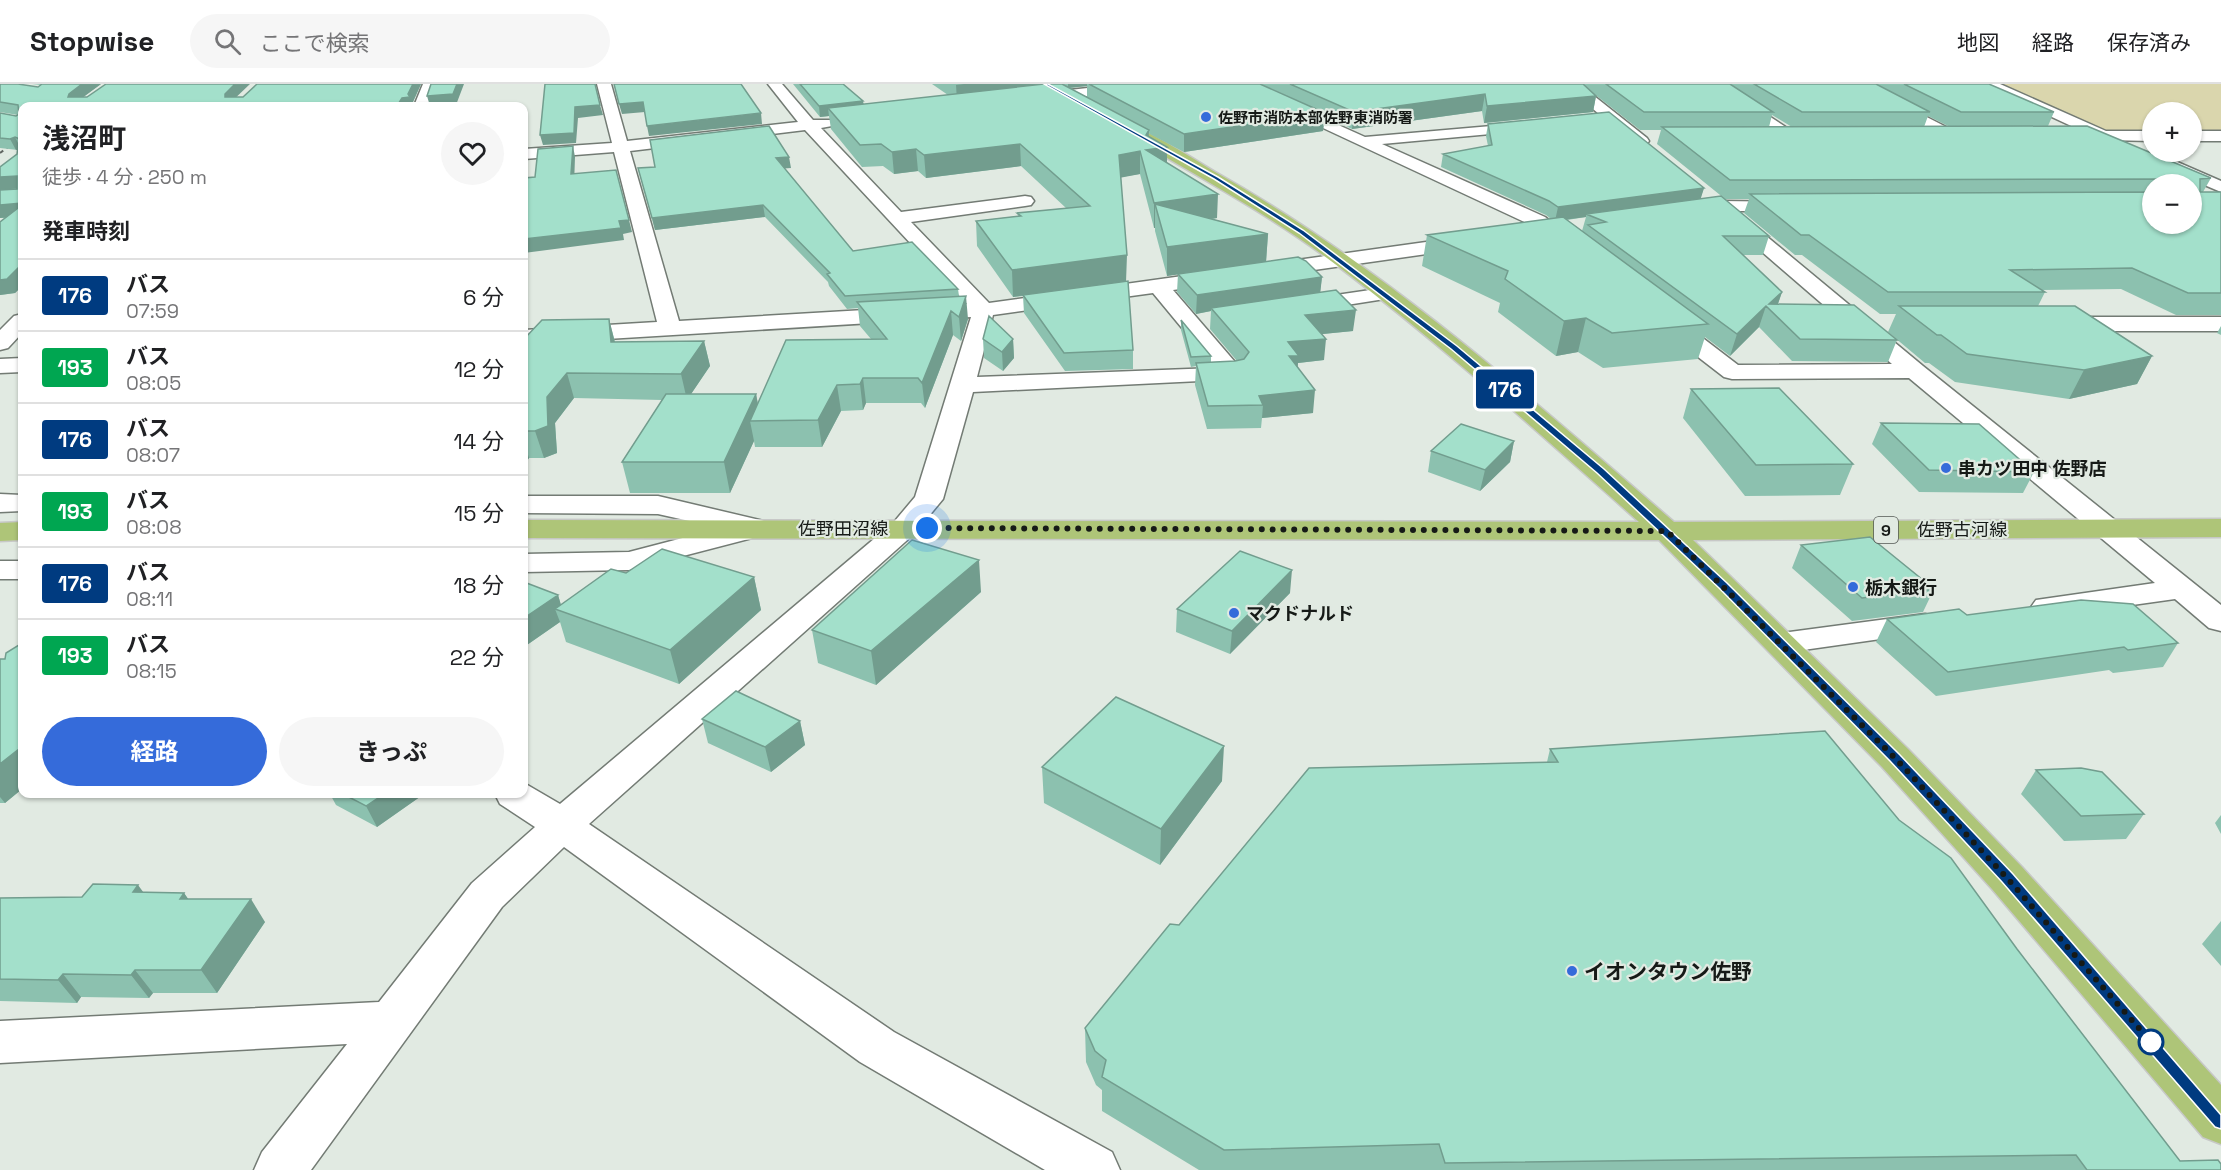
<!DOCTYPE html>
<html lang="ja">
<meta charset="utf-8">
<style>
:root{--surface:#fff;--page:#f6f6f6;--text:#202124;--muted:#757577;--line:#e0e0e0;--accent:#356bda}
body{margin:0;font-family:"Space Grotesk","Noto Sans JP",sans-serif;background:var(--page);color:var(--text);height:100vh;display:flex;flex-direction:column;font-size:22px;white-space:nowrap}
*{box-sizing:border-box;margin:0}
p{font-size:20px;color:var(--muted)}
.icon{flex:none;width:33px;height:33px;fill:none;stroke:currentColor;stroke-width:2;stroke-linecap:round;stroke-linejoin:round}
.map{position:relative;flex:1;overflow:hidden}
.details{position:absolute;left:18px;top:18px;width:510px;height:696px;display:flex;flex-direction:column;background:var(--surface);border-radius:12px;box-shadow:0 2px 4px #0004}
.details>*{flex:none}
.badge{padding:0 12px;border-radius:4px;font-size:21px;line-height:39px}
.controls{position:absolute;left:2142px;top:18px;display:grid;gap:12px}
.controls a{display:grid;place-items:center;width:60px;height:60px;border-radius:50%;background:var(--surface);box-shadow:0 2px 4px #0004;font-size:30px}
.you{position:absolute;width:30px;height:30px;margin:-15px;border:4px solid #fff;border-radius:50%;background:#1a73e8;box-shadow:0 0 0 9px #1a73e833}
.map>.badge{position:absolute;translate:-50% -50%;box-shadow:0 0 0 3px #fff}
h2{padding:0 24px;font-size:22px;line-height:54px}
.round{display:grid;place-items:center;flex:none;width:63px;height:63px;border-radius:32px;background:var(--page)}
.headline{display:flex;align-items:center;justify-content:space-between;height:102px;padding:0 24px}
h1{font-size:28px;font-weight:700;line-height:45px}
.action{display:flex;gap:12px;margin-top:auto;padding:12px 24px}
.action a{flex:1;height:69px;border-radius:36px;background:var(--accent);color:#fff;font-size:24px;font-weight:700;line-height:69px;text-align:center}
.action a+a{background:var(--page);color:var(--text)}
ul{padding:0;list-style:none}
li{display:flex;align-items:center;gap:18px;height:72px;padding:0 24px;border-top:2px solid var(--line)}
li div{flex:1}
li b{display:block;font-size:22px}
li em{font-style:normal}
li .badge{min-width:66px;font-weight:700;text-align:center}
header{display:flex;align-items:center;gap:36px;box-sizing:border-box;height:84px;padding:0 30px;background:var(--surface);border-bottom:2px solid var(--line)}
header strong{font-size:28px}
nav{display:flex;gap:33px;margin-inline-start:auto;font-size:21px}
.search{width:420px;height:54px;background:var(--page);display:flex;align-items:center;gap:15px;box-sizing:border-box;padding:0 21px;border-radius:33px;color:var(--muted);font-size:22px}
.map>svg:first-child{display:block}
</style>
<header>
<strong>Stopwise</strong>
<div class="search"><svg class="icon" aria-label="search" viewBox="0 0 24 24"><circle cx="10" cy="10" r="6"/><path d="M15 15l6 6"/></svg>ここで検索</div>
<nav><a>地図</a><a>経路</a><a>保存済み</a></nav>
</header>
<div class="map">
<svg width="2221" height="1086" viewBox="0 0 2221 1086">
<rect width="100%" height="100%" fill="#e1eae2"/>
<path fill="#dad6ad" d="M1989 0H2221V48H2192V28H2152V48L2103 49Z"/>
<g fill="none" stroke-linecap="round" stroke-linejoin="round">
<defs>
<path id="minor" d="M423 0H437L428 22H414Z
M597 0H611L627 57 798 38 768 0H782L813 36H832L835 39 832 42 821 44 901 128 1025 112 1031 113 1034 117 1031 121 1025 122 911 138 989 219 1469 152 1476 154 1479 158 1476 162 1469 164 1173 206 1241 285 1245 290 1241 295 973 308 943 415 914 450 589 740 894 948 1112 1068 1120 1086H1045L860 978 564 763 502 823 311 1086H254L262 1068 347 960 0 979V937L379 918 472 799 535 743 500 720 495 710H524V699L560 720 894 438 915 413 971 233 524 260V246L657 238 614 68 524 75V65L612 59ZM805 46 967 220 679 237 630 67ZM1153 209 1215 284 977 293 993 231Z
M1124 0H1169L1162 4 1033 18 1026 14 1033 10Z
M1229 0H1247L1365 53 1538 38 1541 41 1538 44 1533 46 1382 60 1545 133 1581 163 1578 167H1564L1531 141Z
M1563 0H1579L1647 54 1649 57 1647 60H1635Z
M1704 0H1720L1801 53 1793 58 1787 56Z
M1844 0H1862L1958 49 1960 52 1958 55H1946Z
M1981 0H2000L2106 47H2152V57L2058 55 2056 52 2058 49 2082 47Z
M2192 47H2221V57H2192Z
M2168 74 2221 97V108L2162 83 2160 79Z
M1720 117 1797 118 1800 122 1797 126 1791 127H1736L1923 282 2221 521V547L2209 544 2175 515 2047 533 2036 530 2031 523 2036 516 2155 499 1909 294 1732 295 1724 293 1658 242 1655 237 1658 232 1666 230 1674 232 1738 281 1892 280 1725 136 1723 132 1728 127 1690 132 1684 131 1681 127 1684 123Z
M1384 204 1391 206 1395 210 1391 214 1302 228 1294 227 1291 222 1294 217 1302 216Z
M22 230V249L8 264 0 266V246L14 232Z
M2059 233H2221V247H2059L2051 245 2048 240 2051 235Z
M22 274V288L0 289V275Z
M0 410 22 411V427L0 428Z
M658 412 768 438 773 444 768 450 629 486 524 488V470L629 468 721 444 658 430 524 429V412Z
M0 477H22V495H0Z
M1925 530 1937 533 1941 540 1937 547 1782 569 1770 566 1765 559 1770 552 1782 549Z"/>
<path id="major" d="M1129 41C1151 47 1195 76 1217 89 1384 183 1529 313 1674 438L2221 435V453L1693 456 1908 665 2022 783 2221 1001V1060L2203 1053 1992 805 1882 683 1659 456 524 454V436L1639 438C1540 350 1441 260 1335 180 1269 130 1195 91 1124 49L1121 46Z
M22 438V456L0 457V439Z"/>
</defs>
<use href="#minor" stroke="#737b74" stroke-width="3"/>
<use href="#major" stroke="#c7c8c7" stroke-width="3"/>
<use href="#minor" fill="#fff" fill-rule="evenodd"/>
<use href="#major" fill="#aec578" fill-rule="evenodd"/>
<path stroke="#606561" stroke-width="2" stroke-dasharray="4 4" stroke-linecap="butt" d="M0 69 22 53"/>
</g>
<path fill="#8cc1af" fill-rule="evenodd" d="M0 0 38 3 41 1 32 0H101L83 13H243L257 0H421L412 20 413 22H22V202L15 209 0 211V138L5 134H0V83L17 70 18 66 0 64V29L16 32 18 31 0 28Z
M793 0H843L864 20 948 11 932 0H1989L2054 28 2048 42 2211 94 2203 108H2221V231H2176L2121 205 2042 206 2045 208 2038 222 2152 272 2137 300 2069 315 1955 298 1929 279H1925L1888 248 1896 230H1880L1802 171H1795L1744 129 1749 115H1725L1657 60 1661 46H1640L1593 9 1596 12 1593 28 1484 39 1482 27 1352 45 1325 32 1323 47 1184 68 1148 49V52L1167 79 1217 134 1212 135 1268 150 1266 178 1322 193 1320 208 1353 247 1322 250 1324 276 1298 279 1297 283 1313 329 1262 334 1261 344 1207 345 1195 301 1196 282 1191 283 1181 246V236L1211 272V278L1237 277 1210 245 1211 227 1196 230 1177 208 1178 190 1167 192 1155 147V144H1154L1140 90 1121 93 1126 197 1133 266V285L1065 287 1024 229 1023 212 1013 213 977 162 976 137 1018 132 1017 129 1066 124 1021 82 926 94 918 87 894 90 883 82 862 83 831 45 829 32 820 33ZM1087 2V13L1070 4ZM1772 31 1792 43H1769ZM1928 32 1948 42 1924 43ZM2152 100H2192L2152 140Z
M1488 40 1704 104 1700 115 1769 152 1763 171H1743L1782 208 1778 220 1897 256 1888 278 1792 277 1759 243 1730 272 1705 253 1698 275 1603 284 1578 268 1556 272 1498 228 1500 219 1422 182 1427 151 1551 135 1546 131 1441 83 1443 70 1488 62 1486 52ZM1586 133 1582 147 1567 136Z
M638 84H791H784L853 167 958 205 959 212 968 235 961 257 953 251 925 324 921 319H866L863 326 841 327 822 363H755L754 357 730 409H630L622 378 662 316 574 314 555 339 557 369 544 374H529L524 381V255L609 235 615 258 704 257 710 282 691 310H756L758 320 871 255 860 242 858 224 847 225 829 202 828 198 765 133 655 146Z
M2221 242V251L2217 249Z
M983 255H1013L1014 274 1003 287 984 274Z
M1691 305 1853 380 1840 411 1745 412 1683 334Z
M1881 339 2034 388 2023 409 1919 408 1872 360Z
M1514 357 1510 378 1480 407 1428 388 1431 367Z
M1801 461 1934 505 1923 528 1852 537 1792 484Z
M626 489 754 493 761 526 679 600 566 558 560 538 524 563V498L558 511 561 521Z
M981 508 876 601 818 579 812 546Z
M1290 509 1230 570 1176 548 1177 525Z
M1967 531 2178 559 2163 583 2113 589 2109 586 1936 612 1876 558 1887 535Z
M22 559V705L5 719H0V575H5Z
M702 635 800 637 805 661 771 688 708 659Z
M1550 665 1899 736 2017 865 2180 1077 2221 1086H1199L1102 1027V1006L1096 1001 1086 978 1085 944 1179 841 1547 678Z
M1042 683 1222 697 1160 781 1044 719Z
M2036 686 2144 730 2126 755 2064 757 2021 710Z
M330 710H424L377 743 336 721Z
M424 710H455L454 713Z
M2221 731V750L2215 739Z
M143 808 184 809 188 815 265 838 217 909H153L149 914 81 913 77 919 0 917V814L82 813Z
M2221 837V882L2202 860Z"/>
<path fill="#729d8e" d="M82 0H101L74 20 68 13 69 10Z
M235 0H250L229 20 225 13V10Z
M413 0H421L412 20 413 22H397L402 14 408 10Z
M457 0H464L456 21 430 22 427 12Z
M964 0H1043L957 17 956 1Z
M1068 0H1087V2L1068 4Z
M1485 10 1482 27 1352 45 1354 28Z
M1596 12 1593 28 1484 39 1487 22Z
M863 17 865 28 828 24 829 32 820 33 819 22Z
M643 18 645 28 622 30 619 20Z
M600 21 603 31 578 34 576 59 543 61 540 51 575 23Z
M761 29 762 40 649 52 647 42Z
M1325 29 1323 47 1184 68V50Z
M1149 46 1148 66 1167 63V86L1146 89V51Z
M15 53 21 65 16 66 10 55Z
M1020 60 1021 82 926 94 924 71Z
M573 62 575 73 574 102 571 90Z
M916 65 918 87 894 90 892 68Z
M1140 67V90L1119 94V71Z
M789 73 791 84 777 85 776 74Z
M17 92 22 104 0 106V93Z
M1704 104 1700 117 1586 130V133L1555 137 1558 123Z
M1218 110 1217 134 1162 142 1155 120V144H1154V119Z
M22 119V132L0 134V121Z
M763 121 765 133 655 146 652 134Z
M629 136 632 148 623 150 624 156 524 169V155L619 137Z
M1268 150 1266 178 1167 192V163Z
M1127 171 1126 198 1013 213 1012 186Z
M22 180V202L15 209 0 211V196Z
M1322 193 1320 211 1211 224V227L1196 230 1197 211Z
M1782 208 1775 228 1769 220Z
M966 212 968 235 961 257 959 233Z
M1766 222 1759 243 1730 272 1737 250Z
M1356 226 1353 247 1303 252 1305 231Z
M951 227 953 251 925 324 922 299Z
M1586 234 1578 268 1556 272 1564 237Z
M609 235 615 259 611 258Z
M1013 255 1014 274 1003 287 1002 268Z
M1326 255 1324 276 1298 279 1297 293 1287 294 1288 258Z
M704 257 710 282 687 316 681 290Z
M2152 272 2137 300 2069 315 2084 286Z
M567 289 574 314 555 339 557 369 544 374 535 347 547 313Z
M863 294 866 319 863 326 860 300Z
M837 301 841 327 822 363 818 336Z
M1315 306 1313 329 1262 334 1263 321 1259 312Z
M756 310 761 337H750L754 357 730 409 724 378Z
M1514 357 1510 378 1480 407 1485 386Z
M524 358 529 374 524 381Z
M979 476 981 508 876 601 871 567Z
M1292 486 1290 509 1230 570 1232 547Z
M754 493 761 526 679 600 670 566Z
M558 511 563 528 555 525 560 538 524 563V534Z
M800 637 805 661 771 688 765 663Z
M1224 662 1222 697 1160 781 1161 745Z
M19 665 22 670V705L5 719 0 713V680Z
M384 710H424L377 743 366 722Z
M138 801 155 824 133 808Z
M184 809 200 832 180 815Z
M251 815 265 838 217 909 201 886Z
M135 886 153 909 149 914 131 891Z
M63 890 81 913 77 919 58 896Z"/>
<path fill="#a3e0cb" stroke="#729d8e" stroke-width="1.5" d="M0 0H18L38 3 42 0H82L69 10 68 13H87L106 0H235L225 10V13H243L257 0H413L408 10 410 13 402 14 397 22H22V56L15 53 10 55 0 54V29L16 32 19 30 18 21 0 18Z
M431 0H457L453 10 427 12Z
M545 0H595L600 21 575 23 574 49 540 51Z
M614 0H741L761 29 647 42 643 18 619 20Z
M800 0H843L863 17 819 22Z
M1044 0H1062L1149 46 1146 51 1167 63 1146 66 1218 110 1154 119 1140 67 1119 71 1127 171 1012 186 976 137 1021 132 1017 129 1090 122 1020 60 924 71 916 65 892 68 881 60 860 61 828 24Z
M1089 0H1260L1325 29 1184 50Z
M1290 0H1583L1596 12 1487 22 1485 10 1354 28Z
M1606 0H1730L1773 28H1644Z
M1754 0H1876L1930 28H1802Z
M1904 0H1989L2054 28H1961Z
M1609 28 1704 104 1558 123 1549 117 1443 70 1492 61 1488 40Z
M769 42 789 73 776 74 853 167 912 158 958 205 845 212 827 190 830 189 763 121 652 134 638 84 655 83 650 56Z
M2087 42 2211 94 2200 95V108H2221V209H2188L2132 184 2010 186 2045 208H1888L1809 151H1801L1750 110 2152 108V140H2192V100H2163V95L1730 96 1662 43Z
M22 59V119L0 121V106L17 105V92L0 93V83L17 70 18 62Z
M573 62 571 90 616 86 629 136 619 137 621 144 524 155V94L535 93 538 65Z
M1721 112 1769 152H1723L1782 208 1769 220 1854 221 1897 256 1800 255 1766 222 1737 250 1588 141 1606 138 1586 130Z
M1155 120 1268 150 1167 163Z
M22 121V180L7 195 0 196V138Z
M1563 133 1708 240 1612 249 1586 234 1564 237 1505 195 1508 187 1427 151Z
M1298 173 1306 177 1322 193 1197 211 1178 190Z
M1128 197 1133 266 1064 269 1023 211Z
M1336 206 1356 226 1305 231 1326 255 1288 258 1299 272H1289L1315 306 1259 312 1263 321 1208 322 1196 279 1235 277 1244 275 1249 268 1211 224Z
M966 212 959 233 951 227 922 299 918 294H863L860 300 837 301 818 336 750 337 786 256 887 255 857 218Z
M1899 222H2075L2152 272 2084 286 1967 270 1941 251H1937Z
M989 232 1013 255 1002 268 983 255Z
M609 235 611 258 704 257 681 290 567 289 547 313 548 342 535 347H524V255L542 236Z
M1181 236 1211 272 1191 273Z
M1779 304 1853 380 1756 381 1691 305Z
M666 310H756L724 378H622Z
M1881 339 1979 340 2034 388 1929 386Z
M1461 340 1514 357 1485 386 1431 367Z
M1870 453 1934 505 1862 514 1801 461Z
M912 456 979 476 871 567 812 546Z
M662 465 754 493 670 566 555 525 611 485 626 489Z
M1240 467 1292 486 1232 547 1177 525Z
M524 498 558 511 524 534Z
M2081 516 2133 520 2178 559 2128 566 2124 563 1948 588 1887 535 1959 525 1967 531Z
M22 559V665H19L0 680V575H5L6 569Z
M736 607 800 637 765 663 702 635Z
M1116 613 1224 662 1161 745 1042 683Z
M1825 647 1899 736 1951 774 2017 865 2180 1077 2218 1076 2221 1080V1086H2087L2076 1071 1445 1079 1439 1060 1224 1066 1102 993 1106 976 1095 967 1085 944 1170 840 1179 841 1309 684 1558 678 1550 665Z
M2081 684 2102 688 2144 730 2081 732 2036 686Z
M343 710H384L366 722Z
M93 800 138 801 133 808 184 809 180 815H251L201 886H135L131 891 63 890 58 896 0 895V814L82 813Z"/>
<path fill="#003b80" stroke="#fff" stroke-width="1.5" d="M1044 0H1048L1218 93 1303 146 1457 262 1604 385 1727 499 1900 671 2013 790 2221 1031V1045L2215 1043 2002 798 1890 677 1719 504 1597 389 1451 265 1299 149 1214 95Z"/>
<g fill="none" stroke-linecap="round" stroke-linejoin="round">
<path stroke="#161a17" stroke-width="6" stroke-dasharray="0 10.8" d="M927 444 1667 447 1895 674 2007 794 2151 958"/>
</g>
<g fill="#356bda" stroke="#e1eae2" stroke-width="2">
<circle cx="1206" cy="33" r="6"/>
<circle cx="1946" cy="384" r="6"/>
<circle cx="1853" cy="503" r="6"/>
<circle cx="1234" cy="529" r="6"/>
<circle cx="1572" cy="887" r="6"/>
</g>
<circle fill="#fff" stroke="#003b80" stroke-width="3" cx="2151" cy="958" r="12"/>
<g text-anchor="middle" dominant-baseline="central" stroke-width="4.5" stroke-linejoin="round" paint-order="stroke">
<g font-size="15" font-weight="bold" fill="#161a17" stroke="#e1eae2" text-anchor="start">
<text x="1218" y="33">佐野市消防本部佐野東消防署</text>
</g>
<rect fill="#e1eae2" stroke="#535854" stroke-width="1.5" x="1874" y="433" width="24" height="26" rx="4.5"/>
<g font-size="16" font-weight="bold" fill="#161a17">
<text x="1886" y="446">9</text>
</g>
<g font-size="18" font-weight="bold" fill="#161a17" stroke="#e1eae2" text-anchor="start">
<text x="1958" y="384">串カツ田中 佐野店</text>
<text x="1865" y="503">栃木銀行</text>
<text x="1246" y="529">マクドナルド</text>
</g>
<g font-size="18" fill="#161a17" stroke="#e1eae2">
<text x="843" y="444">佐野田沼線</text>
<text x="1962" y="445">佐野古河線</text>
</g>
<g font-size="21" font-weight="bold" fill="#161a17" stroke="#e1eae2" text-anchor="start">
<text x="1584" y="887">イオンタウン佐野</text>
</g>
</g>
</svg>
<div class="controls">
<a>+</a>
<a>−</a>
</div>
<div class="you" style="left:927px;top:444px"></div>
<b class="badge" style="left:1505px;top:305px;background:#003b80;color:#fff">176</b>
<section class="details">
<div class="headline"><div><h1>浅沼町</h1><p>徒歩 · 4 分 · 250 m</p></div><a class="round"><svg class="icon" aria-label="heart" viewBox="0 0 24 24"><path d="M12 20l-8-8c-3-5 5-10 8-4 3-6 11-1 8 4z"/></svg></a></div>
<h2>発車時刻</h2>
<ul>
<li><span class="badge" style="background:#003b80;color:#fff">176</span><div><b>バス</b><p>07:59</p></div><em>6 分</em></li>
<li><span class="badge" style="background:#00a651;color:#fff">193</span><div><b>バス</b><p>08:05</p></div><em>12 分</em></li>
<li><span class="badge" style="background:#003b80;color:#fff">176</span><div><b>バス</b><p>08:07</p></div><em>14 分</em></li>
<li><span class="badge" style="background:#00a651;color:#fff">193</span><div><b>バス</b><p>08:08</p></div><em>15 分</em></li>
<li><span class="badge" style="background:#003b80;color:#fff">176</span><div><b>バス</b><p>08:11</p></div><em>18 分</em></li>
<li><span class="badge" style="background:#00a651;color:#fff">193</span><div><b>バス</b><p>08:15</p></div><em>22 分</em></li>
</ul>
<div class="action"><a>経路</a><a>きっぷ</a></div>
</section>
</div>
